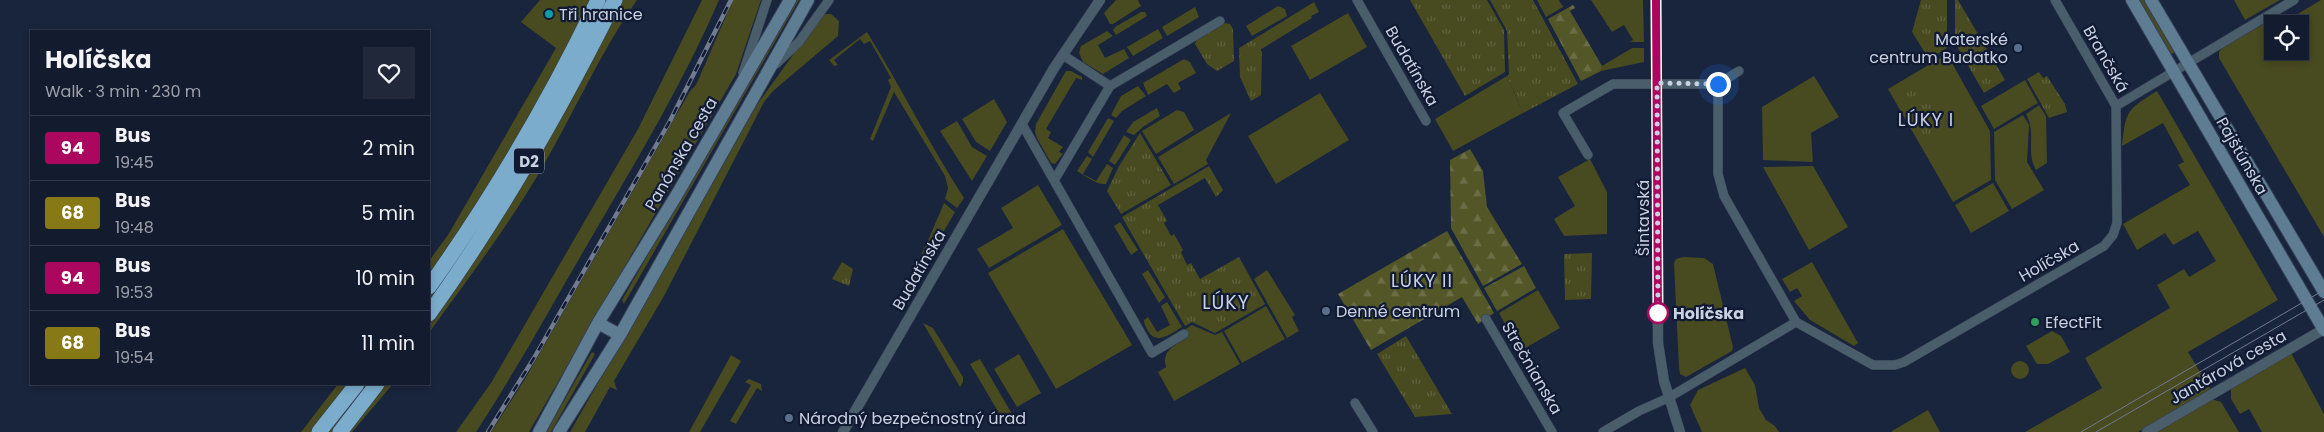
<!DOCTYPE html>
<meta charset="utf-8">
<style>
:root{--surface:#131b2e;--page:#20283a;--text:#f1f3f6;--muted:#9da1aa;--line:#32394a}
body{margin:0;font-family:Poppins,sans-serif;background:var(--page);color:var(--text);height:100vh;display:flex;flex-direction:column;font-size:19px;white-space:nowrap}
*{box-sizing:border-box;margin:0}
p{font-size:16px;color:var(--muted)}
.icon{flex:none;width:28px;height:28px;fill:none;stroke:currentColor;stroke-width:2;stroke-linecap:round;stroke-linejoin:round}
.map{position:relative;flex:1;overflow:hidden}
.drawer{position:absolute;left:30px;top:30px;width:400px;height:355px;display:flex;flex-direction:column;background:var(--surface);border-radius:0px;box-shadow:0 2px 8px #0003,0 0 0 1px var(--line)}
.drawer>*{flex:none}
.badge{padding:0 10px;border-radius:4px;font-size:18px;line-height:32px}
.fabs{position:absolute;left:2264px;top:15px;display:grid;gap:10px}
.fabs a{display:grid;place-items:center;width:45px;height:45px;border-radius:0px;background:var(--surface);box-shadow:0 2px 8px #0003,0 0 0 1px var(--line);font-size:25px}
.you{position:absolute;width:25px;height:25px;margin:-12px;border:4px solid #fff;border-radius:50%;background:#1a73e8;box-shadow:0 0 0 8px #1a73e833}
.map>.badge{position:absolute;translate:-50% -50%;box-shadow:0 0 0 2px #fff}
.round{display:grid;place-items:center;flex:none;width:52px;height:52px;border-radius:0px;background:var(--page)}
.headline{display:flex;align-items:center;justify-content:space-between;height:85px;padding:0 15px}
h1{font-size:24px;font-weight:700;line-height:38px}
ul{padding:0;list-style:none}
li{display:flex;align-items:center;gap:15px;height:65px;padding:0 15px;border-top:1px solid var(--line)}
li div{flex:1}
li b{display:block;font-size:19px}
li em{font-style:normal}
li .badge{min-width:55px;font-weight:700;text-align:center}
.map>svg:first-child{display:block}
</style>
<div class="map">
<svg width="2324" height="432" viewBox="0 0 2324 432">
<defs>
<pattern id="forest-firs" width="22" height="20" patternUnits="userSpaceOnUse" patternTransform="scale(1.25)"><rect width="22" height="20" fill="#535626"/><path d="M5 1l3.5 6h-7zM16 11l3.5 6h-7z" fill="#6a6d45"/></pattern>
<pattern id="park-tufts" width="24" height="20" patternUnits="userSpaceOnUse" patternTransform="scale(1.25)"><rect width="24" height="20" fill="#484a20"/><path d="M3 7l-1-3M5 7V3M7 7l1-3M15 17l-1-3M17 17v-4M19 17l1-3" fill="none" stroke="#616340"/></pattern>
</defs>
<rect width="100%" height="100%" fill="#19243d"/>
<path fill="#484a20" d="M540 0H637C600 53 575 111 543 166 510 224 467 280 429 333V261L448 235 556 48 521 22Z
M702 0H719C682 86 633 166 586 247 551 307 518 367 480 426L476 432H456L491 383 638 129Z
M733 0H761L736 74 529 432H491L525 379 690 91 696 85Z
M794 0H799L624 304 622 300Z
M1116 0H1138L1141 6 1113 24H1110L1104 13Z
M1591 0H1643L1644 42H1630L1633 40 1624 25 1612 32Z
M2138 0H2145L2175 52 2170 55Z
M2234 0H2280L2245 20Z
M2321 0H2324V237L2219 58V52L2223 47 2271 20 2273 24 2272 51H2300V24H2281Z
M1314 2 1319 12 1311 16 1312 18 1260 50 1254 39Z
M1278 6 1285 9 1287 16 1252 36 1246 26Z
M1195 7 1199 17 1167 36 1162 27Z
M1141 12H1145L1147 16 1116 35 1113 30 1115 27Z
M1348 13 1367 47 1310 80 1291 46Z
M825 14H831L839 21 838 36 773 91 764 102 664 296 614 381 617 390 610 387 585 432H570L756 106 821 16Z
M1158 29 1163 38 1133 56 1127 47Z
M1107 31 1113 36 1098 45 1105 58 1124 49 1129 58 1103 74 1083 62 1079 53 1081 46Z
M867 32C901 87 929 144 964 198L957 208 945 199 948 188 945 176 894 92 873 141 870 139 891 87 888 80 891 78 870 41 864 44 860 39 834 60 838 65 834 66 829 60Z
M1632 48H1644V62L1601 71 1602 66Z
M1947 54 1990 131 1991 180 1953 202 1888 89Z
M1184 59 1190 62 1196 73 1178 83 1181 89 1174 93 1167 84 1148 95 1143 83Z
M1066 71H1071L1082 77V80L1076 78 1046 129 1051 132 1048 138 1063 147 1059 152 1063 154 1055 164 1051 163 1037 138 1035 132 1036 124Z
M1507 76 1523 113 1453 151 1435 119Z
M1814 76 1839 117 1811 133 1813 162 1763 160 1762 107Z
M2025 80 2038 103 1994 129 1981 106Z
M1138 86 1146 96 1122 111 1116 118 1111 115 1121 96Z
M2157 91 2278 300 2188 352 2211 390 2138 432H2025L2102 388 2085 358 2170 308 2157 285 2184 269 2189 277 2216 261 2198 231 2173 245 2165 233 2137 250 2123 224 2190 185 2178 165 2184 162 2163 123 2122 146C2126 111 2126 110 2157 91Z
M1320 93 1349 140 1276 184 1248 136Z
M994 99 1007 122 990 151 976 142 962 119Z
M2039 105 2046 116 2047 163 2036 170C2025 150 2037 134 2026 114Z
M1157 108 1160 116 1143 127 1134 135 1126 132 1133 122Z
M1177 110 1184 112 1194 130 1156 154 1142 131Z
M1231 113 1206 160 1208 164 1174 184 1158 157Z
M2023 115 2029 125 2027 162 2044 190 2012 209 1995 180 1994 132Z
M1108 118 1114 121 1093 157 1088 152Z
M957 121 972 147 987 156 972 181 940 131Z
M1124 135 1131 140 1115 165 1109 161Z
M1087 156 1092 159 1083 174 1096 181 1107 164 1113 168 1106 184C1096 185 1086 176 1077 171Z
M1590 159 1607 192V234L1564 236 1554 219 1575 206 1558 177Z
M1813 166 1848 227 1809 250 1763 167Z
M1993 183 2009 211 1971 233 1955 205Z
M1038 185 1062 225 989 268 977 249 1013 228 1001 208Z
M944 203 955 212 909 291H907L906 285 927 243Z
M1120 222 1138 250 1131 255 1114 226Z
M1063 229 1132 345 1056 389 988 273Z
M1683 257 1704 258 1713 264 1733 347 1732 351 1686 377 1680 374 1679 368 1674 263 1676 259Z
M1812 262 1858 343 1854 346 1810 320 1794 301 1802 296 1797 288 1790 292 1782 279Z
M1148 270 1165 297 1159 303 1142 274Z
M1267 270 1295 315 1292 317 1299 331 1287 338 1254 279Z
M1538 290 1560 328 1520 351 1499 313Z
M1167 302 1182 327C1172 333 1157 346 1148 331 1146 327 1144 324 1144 320L1148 317 1157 332 1170 325 1161 306Z
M1266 306 1285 339 1242 363 1224 331Z
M923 323 933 328 963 377V382L960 387Z
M1192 325 1215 335 1222 332 1240 364 1174 401 1158 372 1166 367C1161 350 1176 345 1188 337L1184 330Z
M2052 331 2061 336 2070 352 2048 364H2037L2026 346Z
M592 352 595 354 551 432H546Z
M2291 353 2324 414V432H2262L2249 409 2240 414 2231 399V390L2235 385Z
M1019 354 1041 393 1017 407 994 369Z
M731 355 741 361 700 432H689Z
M980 359 1015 419 1006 425 970 364Z
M2011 370a9 9 0 1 1 18 0a9 9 0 1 1-18 0Z
M1745 368 1755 385 1759 408 1766 420 1775 426 1779 432H1702L1690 405 1698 390Z
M749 379 761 384 762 391 757 388 736 424 730 421 751 385 745 382Z
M338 384H393L352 432H301Z
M2211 399 2221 402 2239 432H2154Z
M1928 410 1940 432H1892V431Z"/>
<path fill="url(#forest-firs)" d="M1573 5 1575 8 1570 11 1602 66 1601 71 1581 81 1548 19Z
M1470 149 1483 171 1487 207 1522 264 1483 286 1451 228 1450 160Z
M1447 231 1494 313 1478 324 1462 297 1371 350 1338 294Z
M1524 266 1536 288 1497 311 1484 288Z"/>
<path fill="url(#park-tufts)" d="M1410 0H1487L1504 30 1505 72 1465 96Z
M1490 0H1533L1578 84 1523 113 1507 76 1509 74 1507 31Z
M1537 0H1559L1563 7 1546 17Z
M1921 0H1947V48L1929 59 1912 32Z
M1955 0H1958L2005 80 1984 93 1955 43Z
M1225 23 1230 24 1233 29 1234 61 1217 71 1207 64 1195 44 1197 39Z
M1254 39 1262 52 1261 95 1251 101 1240 77 1239 48Z
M2039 72 2043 78 2047 76 2065 104 2067 112 2049 118 2027 79Z
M1915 75 1950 135 1929 147 1894 87Z
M1140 133 1171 185 1121 214 1107 191 1119 166Z
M1209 166 1223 190 1216 197 1205 178 1158 205 1167 221 1164 223 1171 236 1174 234 1183 250 1181 252 1187 265 1191 263 1200 279 1239 257 1265 304 1215 333 1192 322 1185 326 1122 217Z
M1592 253 1591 299 1565 300 1564 254Z
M842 262 853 269 849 286 832 279Z
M1406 336 1452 414 1415 417 1377 354Z"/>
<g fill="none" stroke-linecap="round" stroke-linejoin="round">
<defs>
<path id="minor" d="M1357 0 1426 121
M2055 0 2116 106
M1063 55 1110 86
M776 64 799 42 829 0
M743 73 767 0
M1718 84V174L1724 196 1796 322 1873 365H1895L1904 362 2104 246 2113 235 2117 223 2116 106
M2116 106 2294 0
M1022 124 1152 353 1184 334
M1588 155 1563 113 1613 84H1718L1739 71
M1055 179 1110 86 1220 21
M1486 319 1552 432
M1355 403 1373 432
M1603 432 1639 411 1668 398 1796 322"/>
<path id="tertiary" d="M1656 0 1658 343 1664 381 1680 432
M843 432 1054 68 1100 0
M2147 432 2324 329"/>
<path id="secondary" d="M2132 0 2324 330
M2151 0 2324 292
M598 323 620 335
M539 432 598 323 676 196 790 0
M559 432 620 335 808 0"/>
<path id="motorway" d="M429 287C493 197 550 100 598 0
M429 314C500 215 561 109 615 0
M319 432 357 384
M340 432 377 384"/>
</defs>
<use href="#minor" stroke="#354057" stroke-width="10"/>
<use href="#tertiary" stroke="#354057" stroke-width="11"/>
<use href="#secondary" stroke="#354057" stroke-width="14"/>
<use href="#motorway" stroke="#354057" stroke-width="16"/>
<use href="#minor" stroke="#4a5d6a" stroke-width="9"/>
<use href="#tertiary" stroke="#4a5d6a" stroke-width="10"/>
<use href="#secondary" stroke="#5e7d92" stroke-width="12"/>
<use href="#motorway" stroke="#7baccc" stroke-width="15"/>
<path stroke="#717b90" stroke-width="1" d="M2081 432 2324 290
M2096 432 2324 300"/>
<defs>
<path id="rail" d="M488 432 534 358 670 121 731 0"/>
</defs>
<use href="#rail" stroke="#717b90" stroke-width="4.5"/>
<use href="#rail" stroke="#101a32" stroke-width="2.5" stroke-dasharray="8" stroke-linecap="butt"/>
</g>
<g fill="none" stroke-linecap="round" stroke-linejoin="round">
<defs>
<path id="line" d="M1656 0 1658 313"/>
</defs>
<use href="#line" stroke="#fff" stroke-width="11"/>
<use href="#line" stroke="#ab075f" stroke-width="8"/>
<path stroke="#c9d1e2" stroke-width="5" stroke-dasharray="0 9" d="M1658 313 1657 83 1718 84"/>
</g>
<circle fill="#0f9aa8" stroke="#101a32" stroke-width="2" cx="549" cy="14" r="5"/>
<g fill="#5c6f8a" stroke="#101a32" stroke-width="2">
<circle cx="2018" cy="48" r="5"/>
<circle cx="1326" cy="311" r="5"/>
<circle cx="789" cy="418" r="5"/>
</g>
<circle fill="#fff" stroke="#ab075f" stroke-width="2.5" cx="1658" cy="313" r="10"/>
<circle fill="#2e9e5b" stroke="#101a32" stroke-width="2" cx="2035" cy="322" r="5"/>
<g text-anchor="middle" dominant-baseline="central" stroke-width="4.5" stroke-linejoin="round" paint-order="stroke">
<rect fill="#101a32" stroke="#929aad" stroke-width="1" x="514" y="148.5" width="30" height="25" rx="4"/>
<g font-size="15" font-weight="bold" fill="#c9d1e2">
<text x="529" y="161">D2</text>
</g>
<g font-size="16" fill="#c9d1e2" stroke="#101a32" text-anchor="start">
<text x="559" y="14">Tři hranice</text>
<text x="2008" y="39" text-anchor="end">Materské<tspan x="2008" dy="18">centrum Budatko</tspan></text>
<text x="1336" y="311">Denné centrum</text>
<text x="2045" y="322">EfectFit</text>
<text x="799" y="418">Národný bezpečnostný úrad</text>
</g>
<g font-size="16" fill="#c9d1e2" stroke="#101a32">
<text transform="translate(2106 59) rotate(60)">Brančská</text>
<text transform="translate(1412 66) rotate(60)">Budatínska</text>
<text transform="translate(681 154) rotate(-60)">Panónska cesta</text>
<text transform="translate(2242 156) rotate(60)">Pajštúnska</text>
<text transform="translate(1643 218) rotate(-90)">Šintavská</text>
<text transform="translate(2049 261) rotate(-30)">Holíčska</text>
<text transform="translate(919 270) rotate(-60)">Budatínska</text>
<text transform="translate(2228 367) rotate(-30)">Jantárová cesta</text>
<text transform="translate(1532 368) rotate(60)">Strečnianska</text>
</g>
<g font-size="16" font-weight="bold" fill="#c9d1e2" stroke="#101a32" text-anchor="start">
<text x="1673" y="313">Holíčska</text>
</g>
<g font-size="18" letter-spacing="1" fill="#c9d1e2" stroke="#101a32">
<text x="1926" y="119">LÚKY I</text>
<text x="1422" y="280">LÚKY II</text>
</g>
<g font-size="19" letter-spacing="1" fill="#c9d1e2" stroke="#101a32">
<text x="1226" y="302">LÚKY</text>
</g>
</g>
</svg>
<div class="fabs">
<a><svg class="icon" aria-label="locate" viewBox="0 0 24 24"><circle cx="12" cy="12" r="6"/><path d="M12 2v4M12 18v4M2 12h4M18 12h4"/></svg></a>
</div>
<div class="you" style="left:1718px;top:84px"></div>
<section class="drawer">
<div class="headline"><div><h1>Holíčska</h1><p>Walk · 3 min · 230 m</p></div><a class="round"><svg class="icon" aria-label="heart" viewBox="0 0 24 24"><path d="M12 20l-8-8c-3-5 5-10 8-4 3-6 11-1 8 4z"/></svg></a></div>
<ul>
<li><span class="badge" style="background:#ab075f;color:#fff">94</span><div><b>Bus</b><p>19:45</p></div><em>2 min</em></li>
<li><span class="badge" style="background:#887917;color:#fff">68</span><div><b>Bus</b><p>19:48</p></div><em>5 min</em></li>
<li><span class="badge" style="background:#ab075f;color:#fff">94</span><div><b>Bus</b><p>19:53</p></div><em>10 min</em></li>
<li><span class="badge" style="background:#887917;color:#fff">68</span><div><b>Bus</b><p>19:54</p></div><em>11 min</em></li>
</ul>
</section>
</div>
